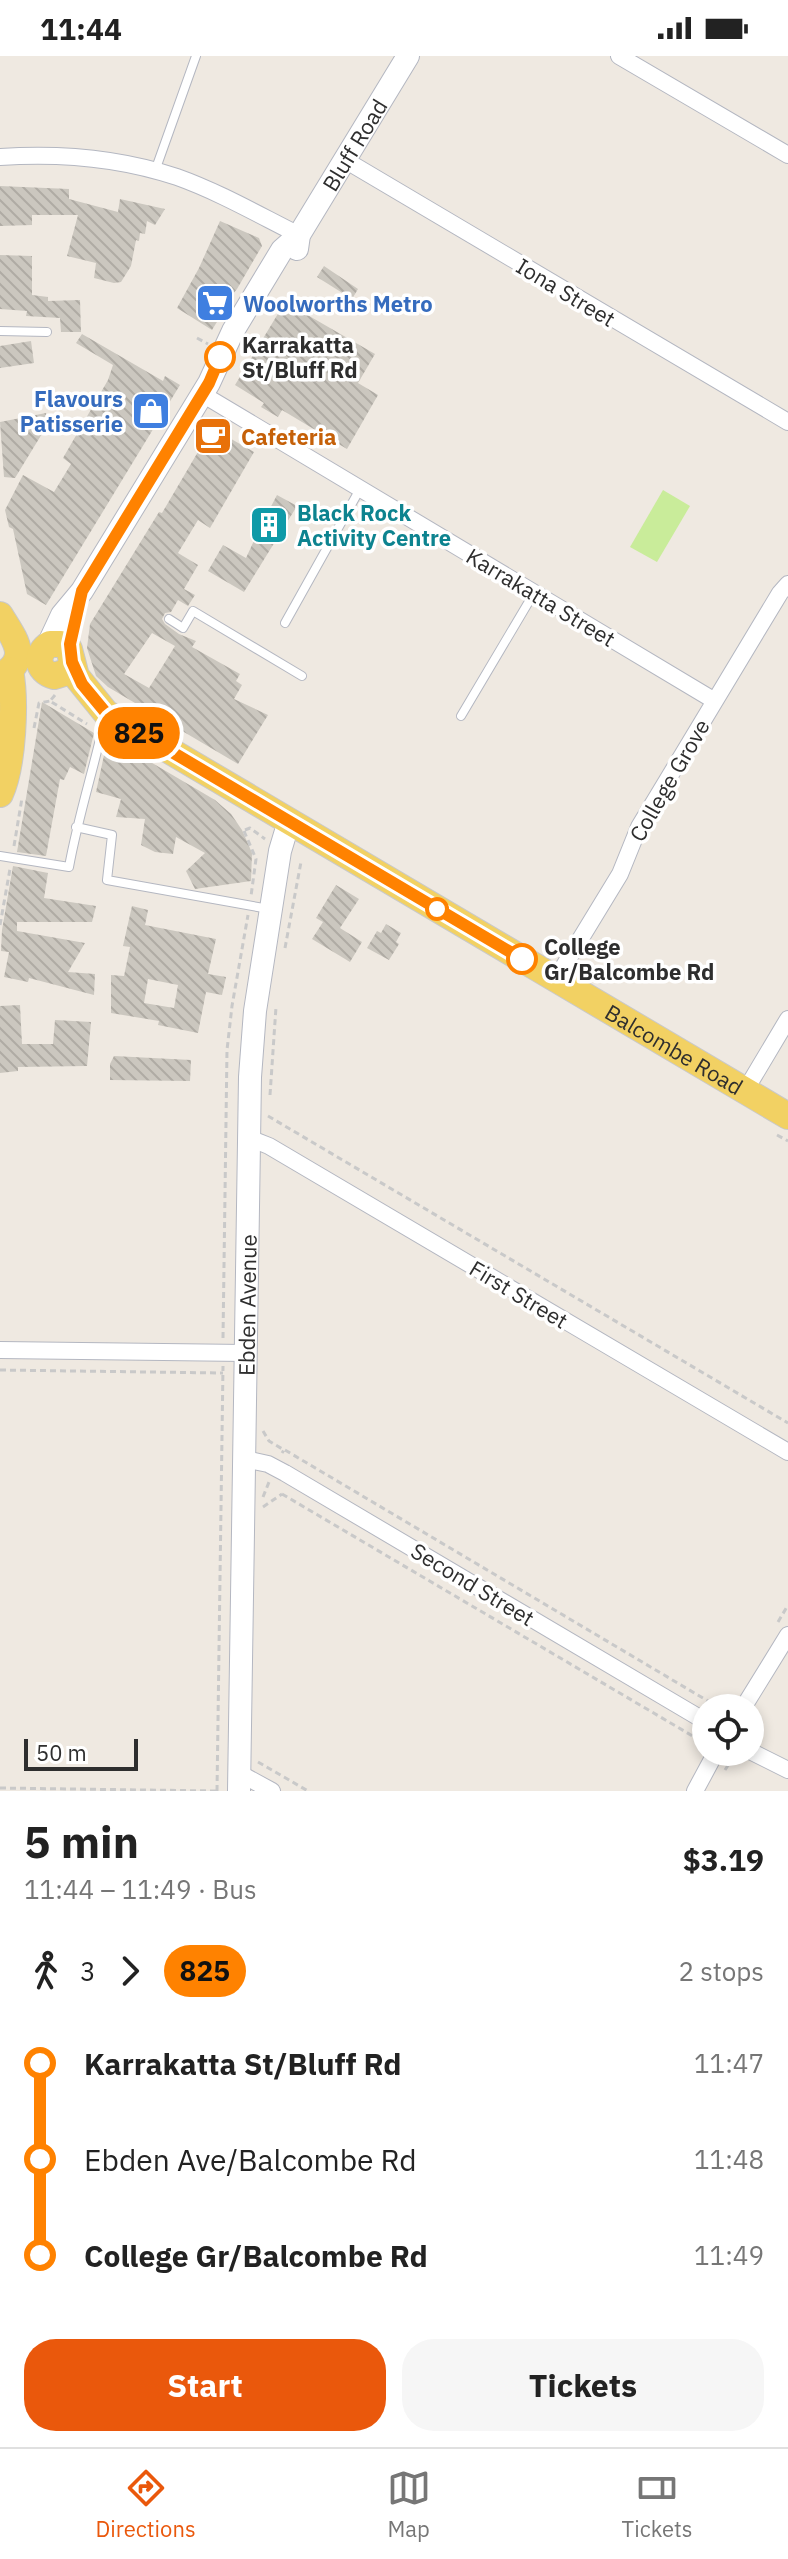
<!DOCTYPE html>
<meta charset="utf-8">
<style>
:root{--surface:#fff;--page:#f6f6f6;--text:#222;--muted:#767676;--line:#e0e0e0;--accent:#ea580c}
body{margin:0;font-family:"IBM Plex Sans",sans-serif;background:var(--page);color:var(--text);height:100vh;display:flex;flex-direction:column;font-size:30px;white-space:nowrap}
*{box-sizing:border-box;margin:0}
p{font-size:26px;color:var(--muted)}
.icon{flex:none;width:44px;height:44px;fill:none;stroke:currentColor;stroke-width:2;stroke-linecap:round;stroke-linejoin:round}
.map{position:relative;height:1735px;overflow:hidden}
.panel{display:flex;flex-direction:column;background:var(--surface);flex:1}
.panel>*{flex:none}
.badge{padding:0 16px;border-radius:26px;font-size:28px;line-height:52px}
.tools{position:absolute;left:692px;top:1638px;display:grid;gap:16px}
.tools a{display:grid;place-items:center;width:72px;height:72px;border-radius:50%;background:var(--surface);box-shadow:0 4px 12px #0003;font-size:40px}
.scale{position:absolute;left:24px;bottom:20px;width:114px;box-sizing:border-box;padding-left:8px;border:4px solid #2e2e2e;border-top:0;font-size:22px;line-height:28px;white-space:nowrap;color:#2e2e2e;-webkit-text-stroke:6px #fff;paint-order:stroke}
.map>.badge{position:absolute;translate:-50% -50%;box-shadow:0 0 0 4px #fff}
.legs{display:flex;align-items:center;gap:12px;height:88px;padding:0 24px;font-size:26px}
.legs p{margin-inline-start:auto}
.headline{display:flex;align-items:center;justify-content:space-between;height:136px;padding:0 24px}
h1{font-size:44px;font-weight:700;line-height:60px}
.button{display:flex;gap:16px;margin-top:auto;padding:16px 24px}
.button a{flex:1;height:92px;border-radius:32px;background:var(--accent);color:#fff;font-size:32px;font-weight:700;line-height:92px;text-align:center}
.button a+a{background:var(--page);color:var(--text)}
ul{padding:0 24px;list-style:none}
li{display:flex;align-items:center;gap:28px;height:96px;font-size:30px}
li i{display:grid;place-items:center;width:12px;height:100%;margin:0 10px;background:currentColor}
li i::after{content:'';width:20px;height:20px;margin:-10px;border:6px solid;border-radius:50%;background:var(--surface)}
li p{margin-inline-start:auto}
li:first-child i{background:linear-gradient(#0000 50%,currentColor 0)}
li:last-child i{background:linear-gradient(currentColor 50%,#0000 0)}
.status{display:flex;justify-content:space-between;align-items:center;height:56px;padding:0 40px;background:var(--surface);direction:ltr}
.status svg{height:22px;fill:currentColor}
.tabs{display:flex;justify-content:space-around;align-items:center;height:112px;border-top:2px solid var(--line);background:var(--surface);font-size:22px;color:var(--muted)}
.tabs a{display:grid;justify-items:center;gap:4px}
.tabs .active{color:var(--accent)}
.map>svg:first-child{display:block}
</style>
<div class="status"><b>11:44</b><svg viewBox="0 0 49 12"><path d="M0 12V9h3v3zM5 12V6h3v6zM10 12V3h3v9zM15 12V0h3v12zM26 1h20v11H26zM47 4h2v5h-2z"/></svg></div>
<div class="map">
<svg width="788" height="1735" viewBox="0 0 788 1735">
<defs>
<pattern id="building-back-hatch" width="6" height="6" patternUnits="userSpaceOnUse" patternTransform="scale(2)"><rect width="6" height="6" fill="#cbc7bf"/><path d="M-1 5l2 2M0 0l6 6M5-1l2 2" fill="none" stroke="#afaba4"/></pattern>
</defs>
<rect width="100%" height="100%" fill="#efe9e1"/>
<path fill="#c9ec9a" d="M663 434 690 450 657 506 630 491Z"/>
<path fill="url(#building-back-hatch)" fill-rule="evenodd" d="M0 130 69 133V143L118 156 120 143 165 153 155 169 147 165 145 178 140 177 139 185 136 184 131 210 121 226 114 227 94 222 96 207 67 200 78 159H32V169L0 170Z
M220 165 259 182 262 190 237 233 220 254 223 256 212 274 177 252 199 212Z
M0 199 32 200V239L48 241V245L80 244 81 276H61L60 262 26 260 27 255 0 253Z
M324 210 358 233 352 243 317 221Z
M285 246 375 298 358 327 378 339 347 393 282 354 278 361 261 351 264 347 235 329Z
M82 278 163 325 165 320 180 329 46 549 27 538 13 473 9 471 5 454 23 419 54 436 71 408 63 402 108 324 113 309 76 287Z
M31 285 34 307 0 312V290Z
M46 357 48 368 15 422 4 421 0 366Z
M212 372 254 396 210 472 198 464 178 497 198 509 184 533 195 539 188 550 178 544 171 556 165 557 162 563 165 568 179 578 196 585 192 591 240 618 236 625 242 629 234 643 268 659 238 708 108 631 96 620 87 592 90 568 159 456 162 457ZM152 577 175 590 149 632 124 618Z
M277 439 297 450 244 536 208 515 223 489 246 502 257 478 250 474 257 460 264 464Z
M42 646 94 677 84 718 70 711 64 724 60 723 46 800 17 796Z
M108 681 215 744 231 758 242 774 252 797 251 825 195 833 186 815 205 797 176 781 173 798 155 796 141 789 145 763 116 761 121 743 96 736Z
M13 810 48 817 44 842 96 850 92 866H17V875L85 887 68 916 95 918 94 939 29 922 28 926 4 921 9 896 1 895 2 874Z
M336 829 359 843 340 872 362 886 350 906 312 883 323 866 316 862Z
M132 850 148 854 145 869 216 883 208 918 226 921 222 939 206 936 198 977 158 969 159 965 111 957V919L124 920 130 891 123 890ZM148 923 178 929 174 952 144 947Z
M386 868 401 877 396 886 399 888 389 904 367 892 377 875 381 877Z
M20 949 22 988H53L55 964 91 966 87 1010 18 1011V1015L0 1017V950Z
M114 1000 191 1004 190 1025 110 1024V1008Z"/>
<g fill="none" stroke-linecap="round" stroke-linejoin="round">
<defs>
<path id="lane" d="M155 115 196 0
M0 275 47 276
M169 563 183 572 193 555 302 620
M285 567 360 433
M461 660 534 537
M76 771 112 779 107 824 269 853
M0 800 69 811C78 761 94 712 105 662"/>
<path id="street" d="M619 0 788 99
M0 101C59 97 120 102 177 121 219 136 259 159 299 179
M345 104 788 366
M202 338 715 645
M556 923 620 818 639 771 780 537 788 528
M745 1035 788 963
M249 1082 269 1090 788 1396
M0 1294 245 1297
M245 1403 268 1408 285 1417 698 1661 706 1669
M743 1652 788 1579
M750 1695 788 1714
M239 1717 272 1735
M695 1735 716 1696"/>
<g id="secondary">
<path id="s1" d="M297 193 299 179 408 0"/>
<path d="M48 589 62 559 82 535 209 327 233 275 282 194 299 179"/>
<path id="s2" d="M239 1735 250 1021 255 955 280 795 289 765"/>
</g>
<g id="primary">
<path d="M0 559C13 581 33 603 0 620"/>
<path id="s3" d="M72 606 67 616 54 620C36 615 35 597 50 588H61L69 593 76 620 106 657 788 1060"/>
<path d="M0 738C13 710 16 645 10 614"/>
</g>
</defs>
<use href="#lane" stroke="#b4b7c1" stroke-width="10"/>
<use href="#street" stroke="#b4b7c1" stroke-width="18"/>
<use href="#secondary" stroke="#b4b7c1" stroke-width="24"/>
<use href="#primary" stroke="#c9c9c9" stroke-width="28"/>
<path stroke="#c9c9c9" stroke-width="3" stroke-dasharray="6 4" stroke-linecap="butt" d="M197 282 208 288
M55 639 50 645 87 668
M34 672 39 647 50 645
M245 774 250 772 265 783
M244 775 256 803 251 840
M14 790 22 742
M0 869 10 813
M285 892 301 806
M270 1039 276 951
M268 1060 788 1367
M777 1079 788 1085
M223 1282 227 994 232 950 248 859
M0 1314 223 1317
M263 1375 269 1385 284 1394 282 1397
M285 1394 718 1651
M282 1438 696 1682
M263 1441 269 1426
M263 1451 282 1438
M778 1566 788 1549
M754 1665 751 1671 758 1675 755 1681
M258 1706 308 1735
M725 1714 732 1703 729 1701
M0 1732 216 1735
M217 1735 223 1310"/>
<use href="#lane" stroke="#fff" stroke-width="8"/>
<use href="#street" stroke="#fff" stroke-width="16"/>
<use href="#secondary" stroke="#fff" stroke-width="22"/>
<use href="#primary" stroke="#f2d163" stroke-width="26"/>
</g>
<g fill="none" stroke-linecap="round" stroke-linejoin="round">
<defs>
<path id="line-1" d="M220 301 209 327 82 535 70 588 72 606 82 628 106 657 522 903"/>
</defs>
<use href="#line-1" stroke="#fff" stroke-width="18"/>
<use href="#line-1" stroke="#ff8200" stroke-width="12"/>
</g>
<defs>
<symbol id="supermarket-square" viewBox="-11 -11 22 22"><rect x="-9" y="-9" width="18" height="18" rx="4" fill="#3f7fe0" stroke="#fff"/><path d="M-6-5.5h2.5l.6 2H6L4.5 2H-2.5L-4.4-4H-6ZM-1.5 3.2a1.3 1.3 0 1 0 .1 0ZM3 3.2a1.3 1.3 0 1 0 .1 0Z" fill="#fff"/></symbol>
<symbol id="shop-square" viewBox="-11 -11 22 22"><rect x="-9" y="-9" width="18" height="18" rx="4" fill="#3f7fe0" stroke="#fff"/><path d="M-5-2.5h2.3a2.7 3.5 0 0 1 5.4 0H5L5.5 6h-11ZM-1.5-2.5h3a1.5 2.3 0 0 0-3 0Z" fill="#fff"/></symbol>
<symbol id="cafe-square" viewBox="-11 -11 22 22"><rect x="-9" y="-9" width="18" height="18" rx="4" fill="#e8710a" stroke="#fff"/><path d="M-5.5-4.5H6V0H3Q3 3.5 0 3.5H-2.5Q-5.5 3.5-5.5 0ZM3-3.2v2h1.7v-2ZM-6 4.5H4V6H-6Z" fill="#fff"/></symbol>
<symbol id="building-square" viewBox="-11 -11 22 22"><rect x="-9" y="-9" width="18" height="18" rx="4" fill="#0f9aa8" stroke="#fff"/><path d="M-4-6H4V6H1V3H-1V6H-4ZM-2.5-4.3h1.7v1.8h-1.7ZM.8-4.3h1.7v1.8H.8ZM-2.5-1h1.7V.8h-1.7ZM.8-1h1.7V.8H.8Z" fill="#fff"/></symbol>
</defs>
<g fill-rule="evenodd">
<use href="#supermarket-square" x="193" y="225" width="44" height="44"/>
<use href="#shop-square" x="129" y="333" width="44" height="44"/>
<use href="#cafe-square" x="191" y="358" width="44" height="44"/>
<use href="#building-square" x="247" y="447" width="44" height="44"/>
</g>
<g fill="#fff" stroke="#ff8200" stroke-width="4">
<circle cx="220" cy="301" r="14"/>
<circle cx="437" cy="853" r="10"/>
<circle cx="522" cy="903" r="14"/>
</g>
<g text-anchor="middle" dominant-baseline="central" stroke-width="7" stroke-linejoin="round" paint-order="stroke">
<g font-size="22" fill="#2e2e2e" stroke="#fff">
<text stroke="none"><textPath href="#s1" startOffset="120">Bluff Road</textPath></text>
<text transform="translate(566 236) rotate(31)">Iona Street</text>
<text transform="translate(541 541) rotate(31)">Karrakatta Street</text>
<text transform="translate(669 724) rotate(-60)">College Grove</text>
<text stroke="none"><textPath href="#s3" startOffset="824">Balcombe Road</textPath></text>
<text transform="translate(519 1238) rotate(31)">First Street</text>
<text stroke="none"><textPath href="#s2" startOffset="486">Ebden Avenue</textPath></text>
<text transform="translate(473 1528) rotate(31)">Second Street</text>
</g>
<g font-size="22" font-weight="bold" fill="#366cbe" stroke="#fff" text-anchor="start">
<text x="243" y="247">Woolworths Metro</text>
<text x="123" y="342" text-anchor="end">Flavours<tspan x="123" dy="25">Patisserie</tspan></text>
</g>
<g font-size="22" font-weight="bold" fill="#2e2e2e" stroke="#fff" text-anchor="start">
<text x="242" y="288">Karrakatta<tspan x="242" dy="25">St/Bluff Rd</tspan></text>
<text x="544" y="890">College<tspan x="544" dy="25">Gr/Balcombe Rd</tspan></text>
</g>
<g font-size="22" font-weight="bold" fill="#c56008" stroke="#fff" text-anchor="start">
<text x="241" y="380">Cafeteria</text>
</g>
<g font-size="22" font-weight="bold" fill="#0d838f" stroke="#fff" text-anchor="start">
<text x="297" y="456">Black Rock<tspan x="297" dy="25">Activity Centre</tspan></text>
</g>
</g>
</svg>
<div class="tools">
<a><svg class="icon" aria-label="locate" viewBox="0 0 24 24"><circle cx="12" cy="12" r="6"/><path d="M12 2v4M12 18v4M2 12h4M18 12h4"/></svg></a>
</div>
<div class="scale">50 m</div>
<b class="badge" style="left:139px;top:677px;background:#ff8200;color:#111">825</b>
</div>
<section class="panel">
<div class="headline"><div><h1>5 min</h1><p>11:44 – 11:49 · Bus</p></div><b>$3.19</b></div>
<div class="legs"><svg class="icon" aria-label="walk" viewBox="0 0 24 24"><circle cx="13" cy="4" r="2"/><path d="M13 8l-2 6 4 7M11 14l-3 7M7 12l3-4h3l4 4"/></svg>3<svg class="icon" aria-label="forward" viewBox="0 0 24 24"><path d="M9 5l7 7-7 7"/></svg><b class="badge" style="background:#ff8200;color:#111">825</b><p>2 stops</p></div>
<ul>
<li><i style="color:#ff8200"></i><b>Karrakatta St/Bluff Rd</b><p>11:47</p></li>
<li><i style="color:#ff8200"></i><span>Ebden Ave/Balcombe Rd</span><p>11:48</p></li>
<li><i style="color:#ff8200"></i><b>College Gr/Balcombe Rd</b><p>11:49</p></li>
</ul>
<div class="button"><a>Start</a><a>Tickets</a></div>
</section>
<nav class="tabs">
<a class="active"><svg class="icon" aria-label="directions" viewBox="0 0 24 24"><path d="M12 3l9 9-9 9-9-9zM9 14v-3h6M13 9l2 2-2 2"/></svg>Directions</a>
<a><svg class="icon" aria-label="map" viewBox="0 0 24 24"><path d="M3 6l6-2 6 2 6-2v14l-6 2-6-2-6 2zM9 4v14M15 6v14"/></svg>Map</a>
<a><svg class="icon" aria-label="tickets" viewBox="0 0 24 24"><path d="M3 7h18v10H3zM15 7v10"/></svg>Tickets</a>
</nav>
